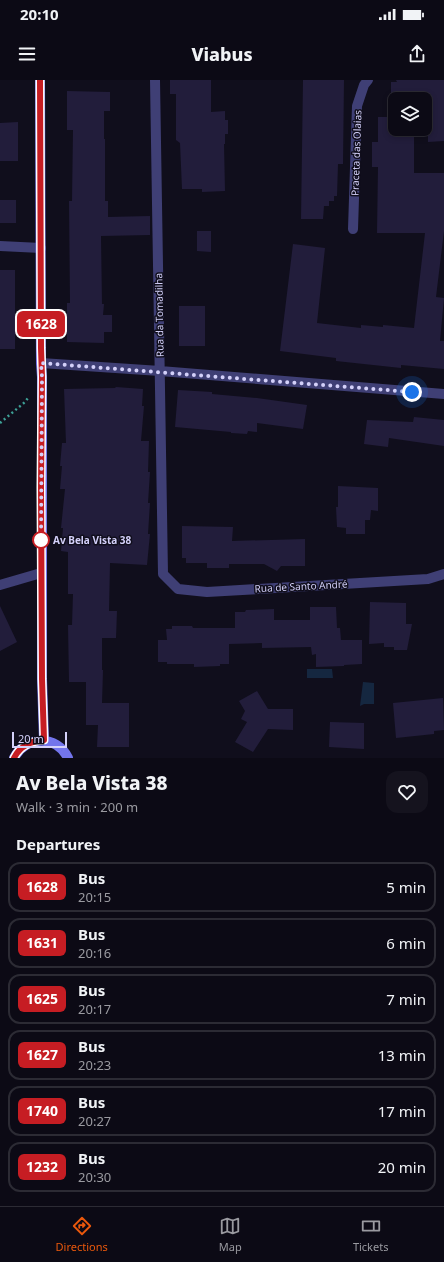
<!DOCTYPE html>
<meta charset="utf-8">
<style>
:root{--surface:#0c0a15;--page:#15131e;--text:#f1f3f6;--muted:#9a9aa0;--line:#2c2b34;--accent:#ea580c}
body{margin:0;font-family:"Noto Sans",sans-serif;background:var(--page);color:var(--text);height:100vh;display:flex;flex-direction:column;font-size:15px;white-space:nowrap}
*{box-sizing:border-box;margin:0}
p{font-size:13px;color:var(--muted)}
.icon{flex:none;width:22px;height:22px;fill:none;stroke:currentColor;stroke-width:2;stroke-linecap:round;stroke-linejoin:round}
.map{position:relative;height:678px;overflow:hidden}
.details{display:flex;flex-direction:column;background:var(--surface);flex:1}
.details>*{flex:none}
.badge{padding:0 8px;border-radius:6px;font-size:14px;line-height:26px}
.controls{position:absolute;left:388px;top:12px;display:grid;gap:8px}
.controls a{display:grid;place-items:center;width:44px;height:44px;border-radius:8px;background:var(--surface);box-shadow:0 2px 6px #0003,0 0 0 1px var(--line);font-size:20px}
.scale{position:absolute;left:12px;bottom:10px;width:55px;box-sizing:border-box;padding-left:4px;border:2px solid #d3d0f9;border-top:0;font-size:11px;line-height:14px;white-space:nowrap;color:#d3d0f9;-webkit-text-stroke:3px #100e1c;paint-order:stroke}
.you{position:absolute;width:20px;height:20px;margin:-10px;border:3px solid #fff;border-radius:50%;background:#1a73e8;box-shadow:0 0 0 6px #1a73e833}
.map>.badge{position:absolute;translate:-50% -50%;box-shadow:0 0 0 2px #fff}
h2{padding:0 16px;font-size:15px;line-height:36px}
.round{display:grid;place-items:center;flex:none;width:42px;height:42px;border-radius:12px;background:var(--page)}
.summary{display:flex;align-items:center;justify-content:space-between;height:68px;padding:0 16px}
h1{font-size:19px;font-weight:800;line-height:30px}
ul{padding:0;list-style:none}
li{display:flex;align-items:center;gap:12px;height:50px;margin:0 8px 6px;padding:0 8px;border:2px solid var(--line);border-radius:12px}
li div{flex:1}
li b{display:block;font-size:15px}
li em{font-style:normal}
li .badge{min-width:44px;font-weight:700;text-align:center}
.status{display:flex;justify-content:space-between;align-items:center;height:28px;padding:0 20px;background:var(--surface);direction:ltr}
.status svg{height:11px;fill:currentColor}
header{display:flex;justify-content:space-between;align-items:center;height:52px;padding:0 16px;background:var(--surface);font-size:18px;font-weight:800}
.tabs{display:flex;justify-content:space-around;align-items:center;height:56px;border-top:1px solid var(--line);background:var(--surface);font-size:11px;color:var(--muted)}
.tabs a{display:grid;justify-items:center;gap:2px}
.tabs .current{color:var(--accent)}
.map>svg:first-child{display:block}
</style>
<div class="status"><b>20:10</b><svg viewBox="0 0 49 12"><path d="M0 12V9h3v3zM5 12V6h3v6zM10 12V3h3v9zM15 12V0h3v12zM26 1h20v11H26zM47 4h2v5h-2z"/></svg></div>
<header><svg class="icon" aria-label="menu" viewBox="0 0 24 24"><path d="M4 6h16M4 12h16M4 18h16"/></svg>Viabus<svg class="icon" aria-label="share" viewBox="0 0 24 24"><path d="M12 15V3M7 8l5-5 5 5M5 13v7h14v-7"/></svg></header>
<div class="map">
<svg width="444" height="678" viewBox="0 0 444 678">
<rect width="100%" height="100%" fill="#100e1c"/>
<path fill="#152740" d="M307 589H332L333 598H307Z
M363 602 374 603V624H364L360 626Z"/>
<path fill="#221d3b" d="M170 0H211V32L225 31V40H228V54H225V64H224L225 111 202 112V109H182L180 63 176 60V14H170Z
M303 0H344L343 84H338L337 116H334V121H329V126H324L323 139H301Z
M396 0H444V61L428 62V19H391V2H397Z
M67 11 110 12V31H104V59H105V121H108V137L150 136V155L101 156 102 224H104L103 235H112V252H104V263L67 262V223H70L69 121H72L73 50H67Z
M378 37H395V49H414V93H444V151L436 217 444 218 440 261H444V289L401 285V288L336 281V278L280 271 293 164 325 168 317 243 361 248V245L383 247V245L414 248 425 153H377L378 87H372V62H378Z
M18 42V81H0V43Z
M0 120H16V143H0Z
M197 151H211V172L197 171Z
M0 190H15V269H0Z
M179 226H205V266H179Z
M116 307 143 309 142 326H144L141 361H149L148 392H150L148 423H150L148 454H150L147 485 110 483 109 531H117L116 558H102V590H103L102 623H129V667H97L98 645H86V602H69L68 545H72L73 514H68V472L61 471 63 448H61L65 409H60L62 386H60L62 363H66L64 309 115 308Z
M178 310 212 312V314L257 318 307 325 303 349 257 343V352L248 351 247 354 231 353V352L175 347Z
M414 337 444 340V366L389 358 388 367 364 364 367 340 413 342Z
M338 406 378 408V431L371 430 370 440H365V454H346V448L337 447 336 427H338Z
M182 446 233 447 232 461 305 459V486H281L277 491 264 484H229V488H207V483H186V478H182Z
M370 522 406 523V544H412L407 570H394V567H384V563L369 564Z
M0 526 17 562 0 571Z
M310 527H336L337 548H340L341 560H362V584L344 585V586L316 587V574L312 575 311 567 262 568V563L229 564V584H220V586L194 587V584H167V582H158V560H167L166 549H172V546H192L193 548H235V532H245L246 530 274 529V540H310Z
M257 611 268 629H293V650L268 649 253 672 235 662 247 642 241 639 245 631 239 621Z
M443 618 444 650 434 651V654L396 658 393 623Z
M330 642 364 643V669L329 667Z"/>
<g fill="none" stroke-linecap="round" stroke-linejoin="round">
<path stroke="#3da096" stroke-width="2.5" stroke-dasharray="2 3" stroke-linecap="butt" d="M0 343 25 322 28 318"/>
<path stroke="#3f3f75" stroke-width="10" d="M155 0 163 494 178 509 207 512 428 499 444 494
M353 149 357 26 364 5 368 0
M0 166 41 168
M41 283 160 291 444 314
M0 505 41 493"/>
<path stroke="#7375ec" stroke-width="10" d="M40 0 41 283 42 297V599L44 660
M14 678C26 655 57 655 68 678"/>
</g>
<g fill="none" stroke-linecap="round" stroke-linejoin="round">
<defs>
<path id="line" d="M14 678C20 666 30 661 44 660L42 599 41 407 42 297 41 268 40 0"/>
</defs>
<use href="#line" stroke="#fff" stroke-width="9"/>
<use href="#line" stroke="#c61d23" stroke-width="6"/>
<path stroke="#d3d0f9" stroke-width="4" stroke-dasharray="0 7.2" d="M41 460V464L42 297 41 283 412 312"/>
</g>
<circle fill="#fff" stroke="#c61d23" stroke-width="2" cx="41" cy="460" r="8"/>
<g text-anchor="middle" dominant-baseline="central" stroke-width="3" stroke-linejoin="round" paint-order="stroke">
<g font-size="10" fill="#d3d0f9" stroke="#100e1c">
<text transform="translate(356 73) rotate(-88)">Praceta das Olaias</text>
<text transform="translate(159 235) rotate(-91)">Rua da Tomadilha</text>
<text transform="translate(301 506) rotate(-3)">Rua de Santo André</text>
</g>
<g font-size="10" font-weight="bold" fill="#d3d0f9" stroke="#100e1c" text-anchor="start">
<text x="53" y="460">Av Bela Vista 38</text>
</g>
</g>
</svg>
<div class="controls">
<a><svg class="icon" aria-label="layers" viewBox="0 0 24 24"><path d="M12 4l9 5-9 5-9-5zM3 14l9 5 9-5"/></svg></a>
</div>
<div class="scale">20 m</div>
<div class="you" style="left:412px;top:312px"></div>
<b class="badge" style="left:41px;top:244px;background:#c61d23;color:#fff">1628</b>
</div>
<section class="details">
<div class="summary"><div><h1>Av Bela Vista 38</h1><p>Walk · 3 min · 200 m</p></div><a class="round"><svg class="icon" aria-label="heart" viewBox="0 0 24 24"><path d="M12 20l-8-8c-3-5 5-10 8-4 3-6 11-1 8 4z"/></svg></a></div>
<h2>Departures</h2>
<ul>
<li><span class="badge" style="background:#c61d23;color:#fff">1628</span><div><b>Bus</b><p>20:15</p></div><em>5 min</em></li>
<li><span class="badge" style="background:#c61d23;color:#fff">1631</span><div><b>Bus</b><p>20:16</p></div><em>6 min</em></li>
<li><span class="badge" style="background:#c61d23;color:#fff">1625</span><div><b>Bus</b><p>20:17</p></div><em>7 min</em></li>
<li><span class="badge" style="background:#c61d23;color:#fff">1627</span><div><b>Bus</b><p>20:23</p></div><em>13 min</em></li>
<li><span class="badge" style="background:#c61d23;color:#fff">1740</span><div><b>Bus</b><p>20:27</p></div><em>17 min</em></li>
<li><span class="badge" style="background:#c61d23;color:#fff">1232</span><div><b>Bus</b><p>20:30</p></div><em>20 min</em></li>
</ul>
</section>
<nav class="tabs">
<a class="current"><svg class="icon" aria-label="directions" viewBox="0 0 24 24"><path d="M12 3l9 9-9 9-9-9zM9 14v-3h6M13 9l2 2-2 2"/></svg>Directions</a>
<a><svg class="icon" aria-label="map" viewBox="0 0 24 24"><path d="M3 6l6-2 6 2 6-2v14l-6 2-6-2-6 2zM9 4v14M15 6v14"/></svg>Map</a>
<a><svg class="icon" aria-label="tickets" viewBox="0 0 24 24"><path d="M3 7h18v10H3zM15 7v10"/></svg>Tickets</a>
</nav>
